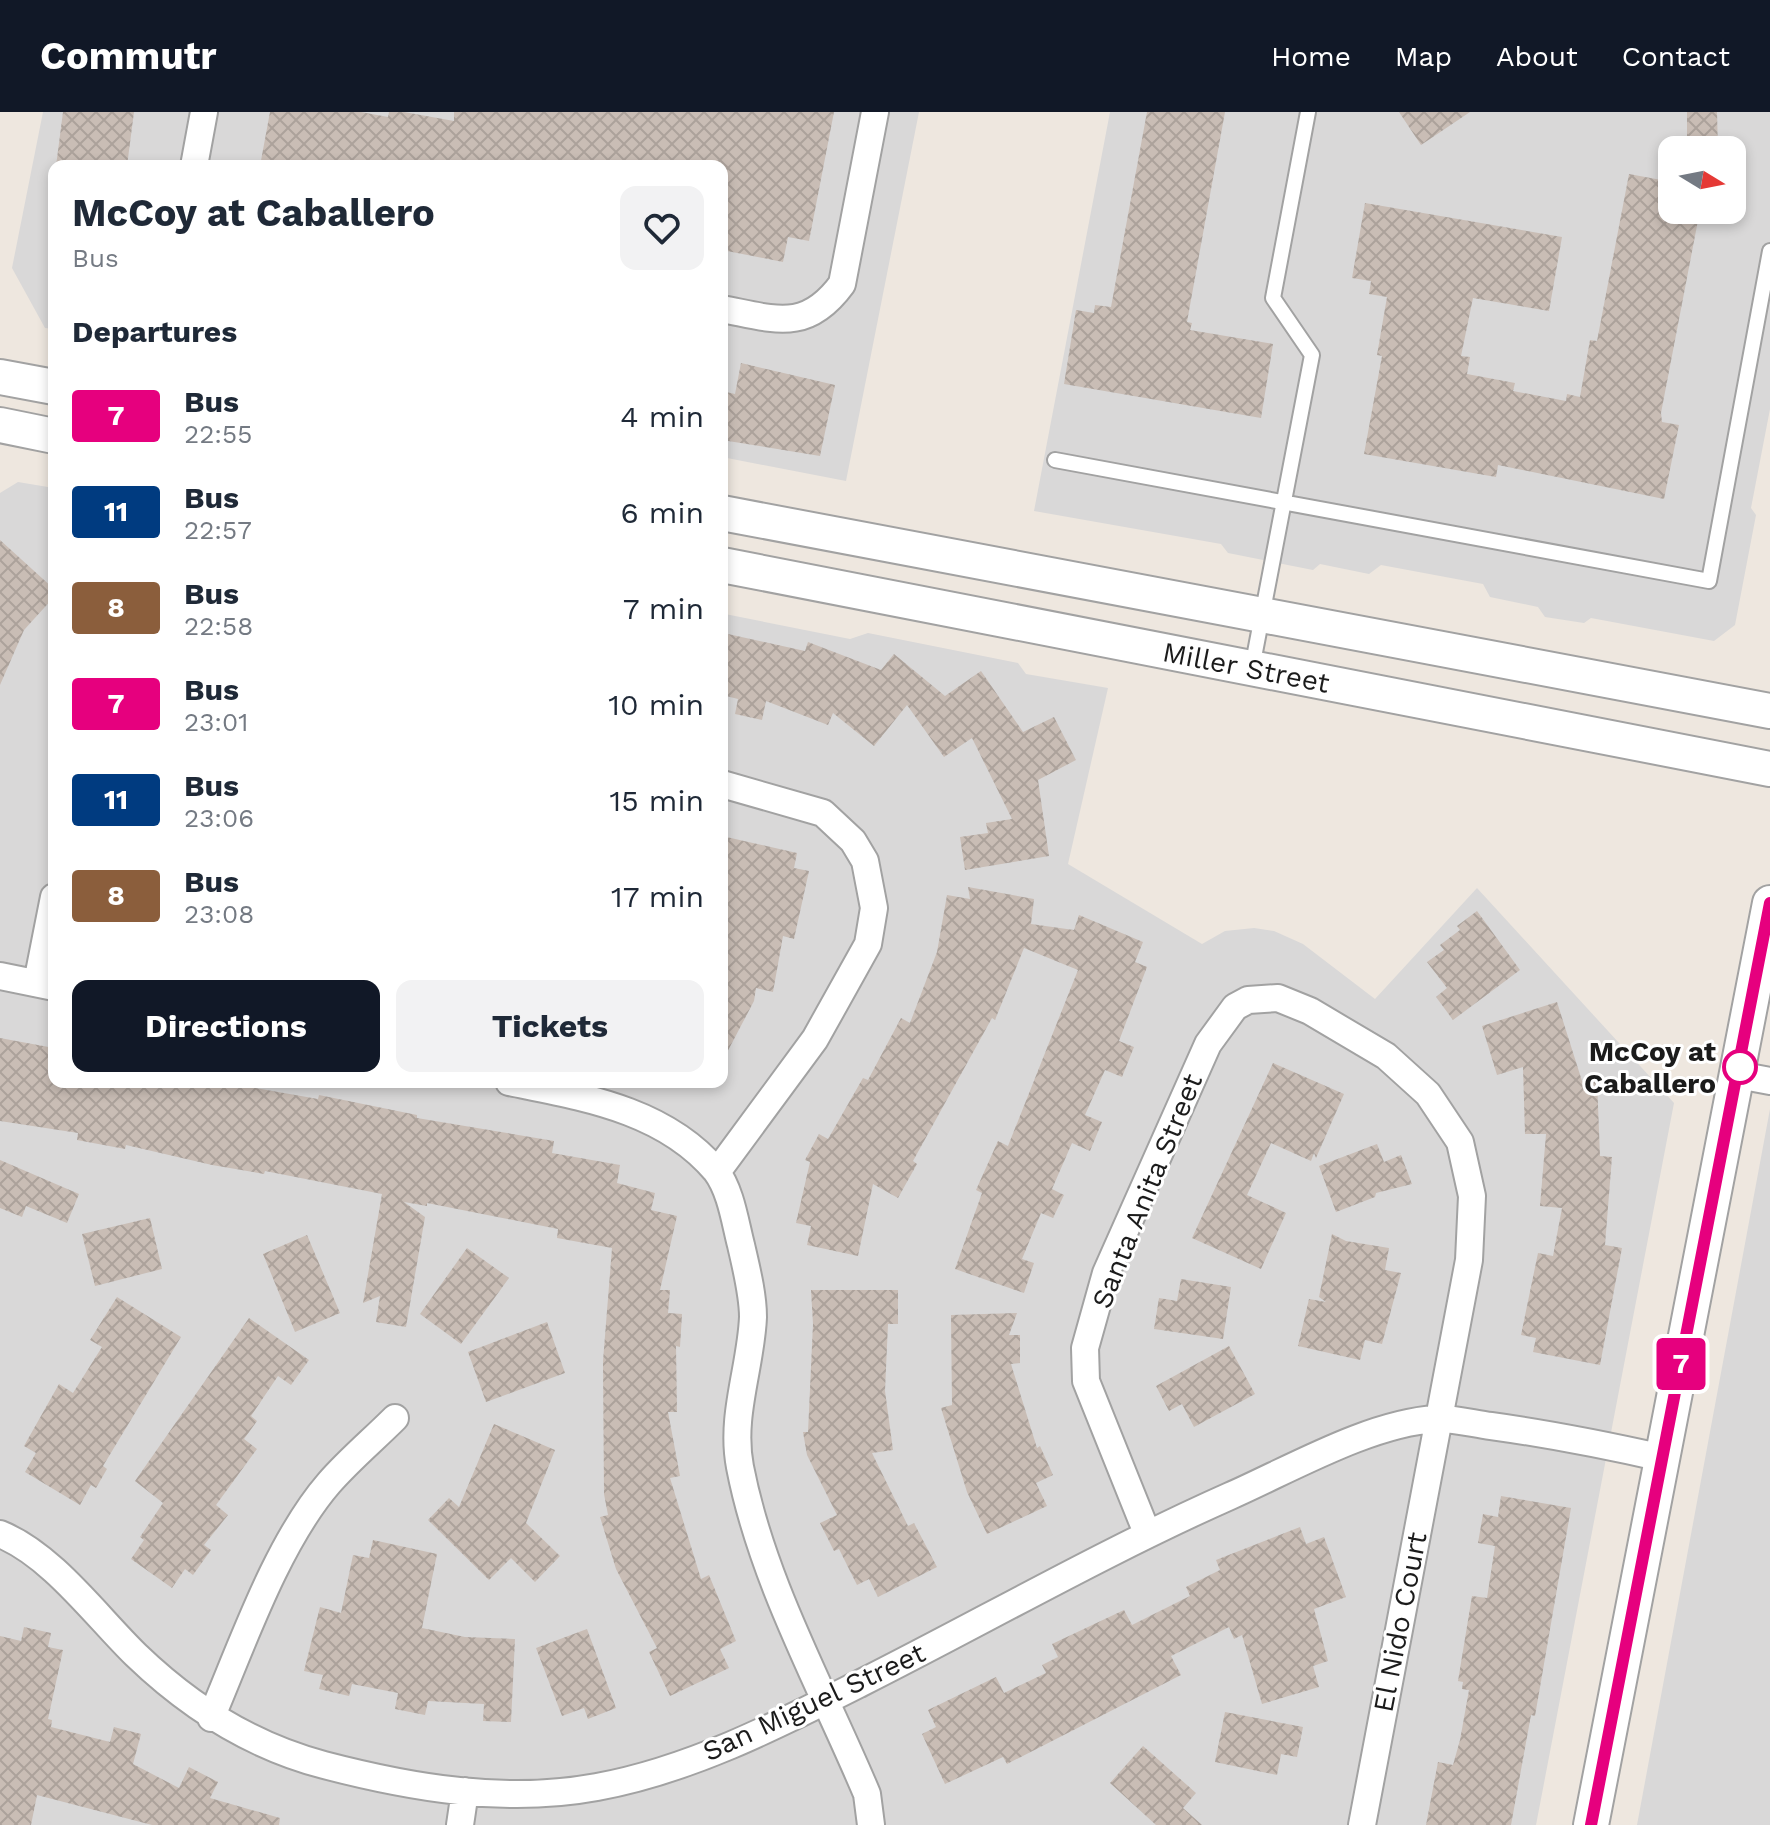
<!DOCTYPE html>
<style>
:root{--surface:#fff;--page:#f2f2f3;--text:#1f2937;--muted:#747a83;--accent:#111827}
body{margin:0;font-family:"Work Sans",sans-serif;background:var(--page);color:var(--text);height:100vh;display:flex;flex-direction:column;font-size:30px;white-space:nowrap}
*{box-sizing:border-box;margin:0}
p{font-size:26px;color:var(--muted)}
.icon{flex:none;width:44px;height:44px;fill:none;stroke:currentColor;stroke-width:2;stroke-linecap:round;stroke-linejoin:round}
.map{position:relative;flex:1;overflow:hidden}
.side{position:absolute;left:48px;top:48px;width:680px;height:928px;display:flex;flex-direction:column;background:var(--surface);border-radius:16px;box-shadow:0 4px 12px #0003}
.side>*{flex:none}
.badge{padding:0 16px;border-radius:6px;font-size:28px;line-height:52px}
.needle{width:52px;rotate:100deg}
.controls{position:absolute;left:1658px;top:24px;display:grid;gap:16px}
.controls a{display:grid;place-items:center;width:88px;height:88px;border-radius:16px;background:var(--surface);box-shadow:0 4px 12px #0003;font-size:40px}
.map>.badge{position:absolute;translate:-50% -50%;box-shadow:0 0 0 4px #fff}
h2{padding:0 24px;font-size:30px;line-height:72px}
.round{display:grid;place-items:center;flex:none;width:84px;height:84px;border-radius:16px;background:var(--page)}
.summary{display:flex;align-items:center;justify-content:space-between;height:136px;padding:0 24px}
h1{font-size:38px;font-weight:700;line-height:60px}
.primary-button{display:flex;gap:16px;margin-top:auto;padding:16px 24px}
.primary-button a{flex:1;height:92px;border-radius:16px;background:var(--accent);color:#fff;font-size:32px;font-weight:700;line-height:92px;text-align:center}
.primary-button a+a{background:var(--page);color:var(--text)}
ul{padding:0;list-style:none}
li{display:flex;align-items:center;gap:24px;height:96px;padding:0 24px}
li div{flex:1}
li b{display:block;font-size:30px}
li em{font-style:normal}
li .badge{min-width:88px;font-weight:700;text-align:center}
header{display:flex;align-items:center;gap:48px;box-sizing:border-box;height:112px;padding:0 40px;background:var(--accent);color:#fff}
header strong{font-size:38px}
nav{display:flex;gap:44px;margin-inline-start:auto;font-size:28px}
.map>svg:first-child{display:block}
</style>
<header>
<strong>Commutr</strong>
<nav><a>Home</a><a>Map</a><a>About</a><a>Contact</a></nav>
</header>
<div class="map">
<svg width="1770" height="1713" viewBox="0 0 1770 1713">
<defs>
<pattern id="building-cross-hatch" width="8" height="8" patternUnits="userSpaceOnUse" patternTransform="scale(2)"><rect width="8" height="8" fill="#c9bdb5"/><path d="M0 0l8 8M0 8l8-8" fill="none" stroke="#aca29b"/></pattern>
</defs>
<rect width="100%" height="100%" fill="#eee7df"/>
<path fill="#d9d8d8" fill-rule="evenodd" d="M43 0H919L846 369 722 345V54H54V217L45 216 12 156Z
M1110 0H1770V297L1751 396 1756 403 1735 513 1714 529 1591 506 1584 511 1545 505 1538 495 1490 485 1483 472 1381 453 1369 462 1320 452 1313 458 1228 441 1221 432 1034 399ZM1672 38H1732V98H1672Z
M18 370 54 376V970H722V498L725 502 850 527 868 521 1018 551 1026 562 1108 576 1068 752 1202 832 1225 819 1254 816 1274 819 1303 832 1375 887 1477 776 1674 991 1536 1713H0V381Z
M1770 997V1713H1637Z"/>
<path fill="url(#building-cross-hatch)" d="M63 0H134L127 54H56Z
M270 0H361L388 5 389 0H404L454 9V0H834L809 129 788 125 783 150 722 138V54H439L416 50 415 54H260Z
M1147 0H1225L1187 210 1192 211 1190 218 1273 232 1261 306 1064 272 1076 198 1094 201 1095 193 1111 195Z
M1399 0H1470L1421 33Z
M1687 0H1717L1718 38H1687Z
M1629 62 1672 70V98H1700L1661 301 1662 310 1679 313 1664 387 1498 353 1496 365 1364 342 1382 244 1377 243 1387 185 1369 182 1371 169 1352 166 1365 91 1562 125 1549 199 1473 186 1461 244 1470 245 1467 262 1515 271 1513 279 1566 289 1567 282 1580 285 1590 228 1597 229Z
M741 251 835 273 820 344 722 328V279L735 282Z
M0 428 54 477V485L24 518 0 573Z
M728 522 805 539 808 530 881 558 894 542 945 584 981 559 1023 620 1054 605 1076 648 1038 668 1049 744 965 758 960 725 988 721 986 711 1012 707 972 626 944 645 907 593 874 634 833 601 828 613 766 589 762 608 735 602 738 587 722 583V550Z
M722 724 797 741 794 756 809 759 794 827 783 824 773 880 756 876 754 889 722 950Z
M968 775 1034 787 1031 812 1074 818 1079 803 1143 830 1135 850 1147 855 1119 929 1134 935 1122 965 1105 958 1085 1003 1102 1010 1090 1039 1072 1031 1052 1077 1064 1083 1053 1106 1041 1101 1022 1147 1034 1151 1024 1181 955 1157 982 1081 976 1078 998 1029 1008 1034 1078 858 1024 836 995 908 992 906 913 1049 917 1052 898 1086 873 1072 858 1144 807 1133 811 1114 796 1111 810 1050 805 1048 819 1022 828 1027 863 966 868 968 901 906 910 911 937 840 947 783 970 787Z
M1477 799 1520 858 1453 908 1436 885 1447 876 1427 850 1444 838 1440 833 1460 818 1457 814Z
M1557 890 1582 969 1597 968 1600 1044 1612 1045 1605 1133 1622 1136 1600 1253 1533 1240 1536 1226 1521 1223 1538 1141 1553 1144 1562 1096 1540 1094 1546 1022H1525L1523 955 1497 963 1482 914Z
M0 926 54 936V970H222L318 987 319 983 417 1003V1006L554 1029 552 1041 620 1053 617 1071 655 1081 651 1098 677 1104 660 1178H670L668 1201 682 1202 680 1235 676 1234 677 1300H668L680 1364 670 1366 701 1467 709 1463 736 1529 720 1537 729 1556 670 1584 649 1540 657 1536 616 1457 600 1405 608 1403 604 1382 603 1249 612 1136 557 1126 558 1117 427 1091V1094L404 1090 425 1105 406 1215 376 1210 380 1184 363 1191 382 1082 265 1059 264 1062 212 1053 126 1033 125 1037 77 1028 78 1021 0 1009Z
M1273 951 1344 982 1316 1046 1314 1041 1311 1049 1271 1031 1247 1083 1286 1101 1261 1157 1192 1126Z
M1377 1032 1384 1050 1401 1043 1412 1072 1376 1081 1375 1085 1336 1100 1319 1054Z
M0 1048 79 1082 67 1111 26 1094 22 1105 0 1096Z
M150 1106 162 1157 95 1174 82 1122Z
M1332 1122 1346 1129 1389 1136 1385 1158 1401 1161 1382 1232 1365 1228 1360 1248 1298 1234 1309 1187 1326 1190 1319 1185Z
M307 1123 340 1201 295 1220 263 1142Z
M467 1136 509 1166 461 1232 420 1202Z
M1181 1167 1231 1175 1223 1227 1154 1217 1159 1186 1177 1189Z
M811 1178H898V1212H888L885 1279 893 1338 872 1341 908 1414 914 1411 937 1455 878 1485 869 1467 857 1473 839 1437 834 1439 820 1411 837 1403 807 1343 803 1320H808L813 1212Z
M117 1185 181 1225 103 1354 107 1357 96 1376 91 1373 80 1393 25 1360 36 1341 24 1334 59 1272 73 1281 102 1235 90 1228Z
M1017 1201 1009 1223H1020V1251L1011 1252 1037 1336 1040 1334 1053 1363 1036 1371 1047 1394 987 1422 967 1380 941 1296 952 1293 951 1203Z
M249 1206 309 1248 291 1273 278 1264 251 1304 257 1309 244 1327 257 1337 216 1393 228 1403 204 1433 211 1438 193 1463 185 1457 172 1476 131 1447 144 1428 140 1425 163 1391 135 1369Z
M547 1210 565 1261 486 1290 468 1240Z
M1229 1234 1255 1282 1194 1315 1182 1292 1169 1299 1156 1274Z
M494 1312 555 1338 526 1411 560 1444 535 1470 511 1446 489 1468 428 1408 449 1386 459 1395Z
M1501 1384 1571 1396 1535 1604 1531 1603 1511 1713H1426L1438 1650 1453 1653 1460 1628 1469 1578 1462 1577 1463 1570 1458 1569 1472 1484 1487 1486 1495 1434 1478 1431 1483 1402 1498 1405Z
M1300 1415 1306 1432 1324 1425 1346 1485 1314 1497 1328 1549 1313 1554 1319 1575 1262 1592 1242 1523 1234 1527 1229 1515 1171 1544 1181 1563 1007 1652 1003 1645 945 1672 922 1622 936 1615 928 1598 996 1565 1004 1581 1046 1561 1042 1553 1058 1545 1052 1532 1124 1498 1132 1513 1190 1484 1186 1475 1220 1458 1216 1448Z
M373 1428 437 1442 422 1516 465 1525 515 1527 511 1610 483 1609 484 1592 428 1589 425 1603 395 1597 398 1581 352 1572 349 1584 319 1577 323 1563 304 1559 320 1495 341 1501 353 1443 369 1446Z
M24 1515 51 1521 48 1535 63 1538 48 1607 52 1608 51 1615 110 1630 114 1615 141 1622 133 1652 179 1676 189 1655 218 1670 210 1686 280 1706 279 1713H152L37 1683 31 1713H0V1524L21 1529Z
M587 1517 616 1596 588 1607 584 1596 562 1604 536 1536Z
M1225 1600 1303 1615 1297 1645 1281 1642 1277 1663 1215 1650Z
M1143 1634 1196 1681 1183 1696 1202 1713H1156L1110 1671Z"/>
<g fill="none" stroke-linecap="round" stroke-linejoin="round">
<defs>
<path id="service" d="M1055 348 1709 469 1770 139
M1252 556 1312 243 1273 186 1308 0"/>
<path id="minor" d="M194 54 204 0
M722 197C775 207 806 221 842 172L875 0
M0 864 54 875
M37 871 54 785
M1738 963 1770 969
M509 970C582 985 664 997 716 1059 731 1079 735 1110 741 1133 746 1155 753 1182 753 1205 751 1255 730 1304 740 1355 762 1469 822 1575 867 1682L871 1713
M717 1060 815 927 868 832 874 796 865 749 853 729 823 701 722 672
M1147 1421 1086 1269 1085 1236 1106 1161 1208 932 1235 895 1248 888 1278 886 1310 899 1386 944 1428 982 1460 1030 1472 1084 1469 1148 1362 1713
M0 1422C52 1443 96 1504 136 1543 190 1595 251 1634 324 1653 412 1676 506 1692 597 1675 690 1658 778 1613 861 1571 984 1509 1104 1440 1230 1384 1291 1357 1370 1311 1436 1307 1454 1306 1474 1312 1491 1314 1549 1322 1605 1333 1663 1346
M211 1606C242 1533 277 1431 329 1371 349 1348 373 1328 395 1306
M460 1713 465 1679"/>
<g id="tertiary">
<path d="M0 265 54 275"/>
<path d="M0 313 54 324"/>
<path d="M722 401 1770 599"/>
<path id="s1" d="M722 453 1770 657"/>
<path d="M1591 1713 1770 791"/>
</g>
</defs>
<use href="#service" stroke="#a2a2a2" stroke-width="18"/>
<use href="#minor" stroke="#a2a2a2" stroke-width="30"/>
<use href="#tertiary" stroke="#a2a2a2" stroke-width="38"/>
<use href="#service" stroke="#fff" stroke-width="14"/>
<use href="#minor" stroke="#fff" stroke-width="26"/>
<use href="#tertiary" stroke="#fff" stroke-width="34"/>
</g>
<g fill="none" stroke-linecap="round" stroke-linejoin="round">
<defs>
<path id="line" d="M1591 1713 1770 791"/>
</defs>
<use href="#line" stroke="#fff" stroke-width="18"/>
<use href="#line" stroke="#e6007e" stroke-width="12"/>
</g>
<circle fill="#fff" stroke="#e6007e" stroke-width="4" cx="1740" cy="955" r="16"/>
<g text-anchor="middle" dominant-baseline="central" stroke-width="6" stroke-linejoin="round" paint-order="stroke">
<g font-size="28" fill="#1b1b1b" stroke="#fff">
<text stroke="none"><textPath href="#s1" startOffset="534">Miller Street</textPath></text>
<text transform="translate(1147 1079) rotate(-68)">Santa Anita Street</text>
<text transform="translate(1400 1510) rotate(-79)">El Nido Court</text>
<text transform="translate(814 1590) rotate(-25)">San Miguel Street</text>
</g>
<g font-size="28" font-weight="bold" fill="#1b1b1b" stroke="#fff" text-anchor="end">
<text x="1716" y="939">McCoy at<tspan x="1716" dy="32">Caballero</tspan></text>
</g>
</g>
</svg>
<div class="controls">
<a><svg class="needle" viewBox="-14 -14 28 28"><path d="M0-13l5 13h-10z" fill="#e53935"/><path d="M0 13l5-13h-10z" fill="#747a83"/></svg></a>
</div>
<b class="badge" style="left:1681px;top:1252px;background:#e6007e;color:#fff">7</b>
<section class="side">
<div class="summary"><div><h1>McCoy at Caballero</h1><p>Bus</p></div><a class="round"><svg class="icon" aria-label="heart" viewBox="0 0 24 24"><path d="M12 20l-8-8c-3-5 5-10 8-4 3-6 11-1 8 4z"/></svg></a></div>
<h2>Departures</h2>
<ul>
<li><span class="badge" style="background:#e6007e;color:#fff">7</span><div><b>Bus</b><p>22:55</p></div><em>4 min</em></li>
<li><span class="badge" style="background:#003b80;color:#fff">11</span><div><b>Bus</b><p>22:57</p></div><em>6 min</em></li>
<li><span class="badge" style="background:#8b5e3c;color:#fff">8</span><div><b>Bus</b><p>22:58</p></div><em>7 min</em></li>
<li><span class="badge" style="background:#e6007e;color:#fff">7</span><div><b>Bus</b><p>23:01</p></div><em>10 min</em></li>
<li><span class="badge" style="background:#003b80;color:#fff">11</span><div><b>Bus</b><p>23:06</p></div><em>15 min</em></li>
<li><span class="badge" style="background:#8b5e3c;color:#fff">8</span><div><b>Bus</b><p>23:08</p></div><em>17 min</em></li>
</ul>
<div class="primary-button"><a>Directions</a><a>Tickets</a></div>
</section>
</div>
